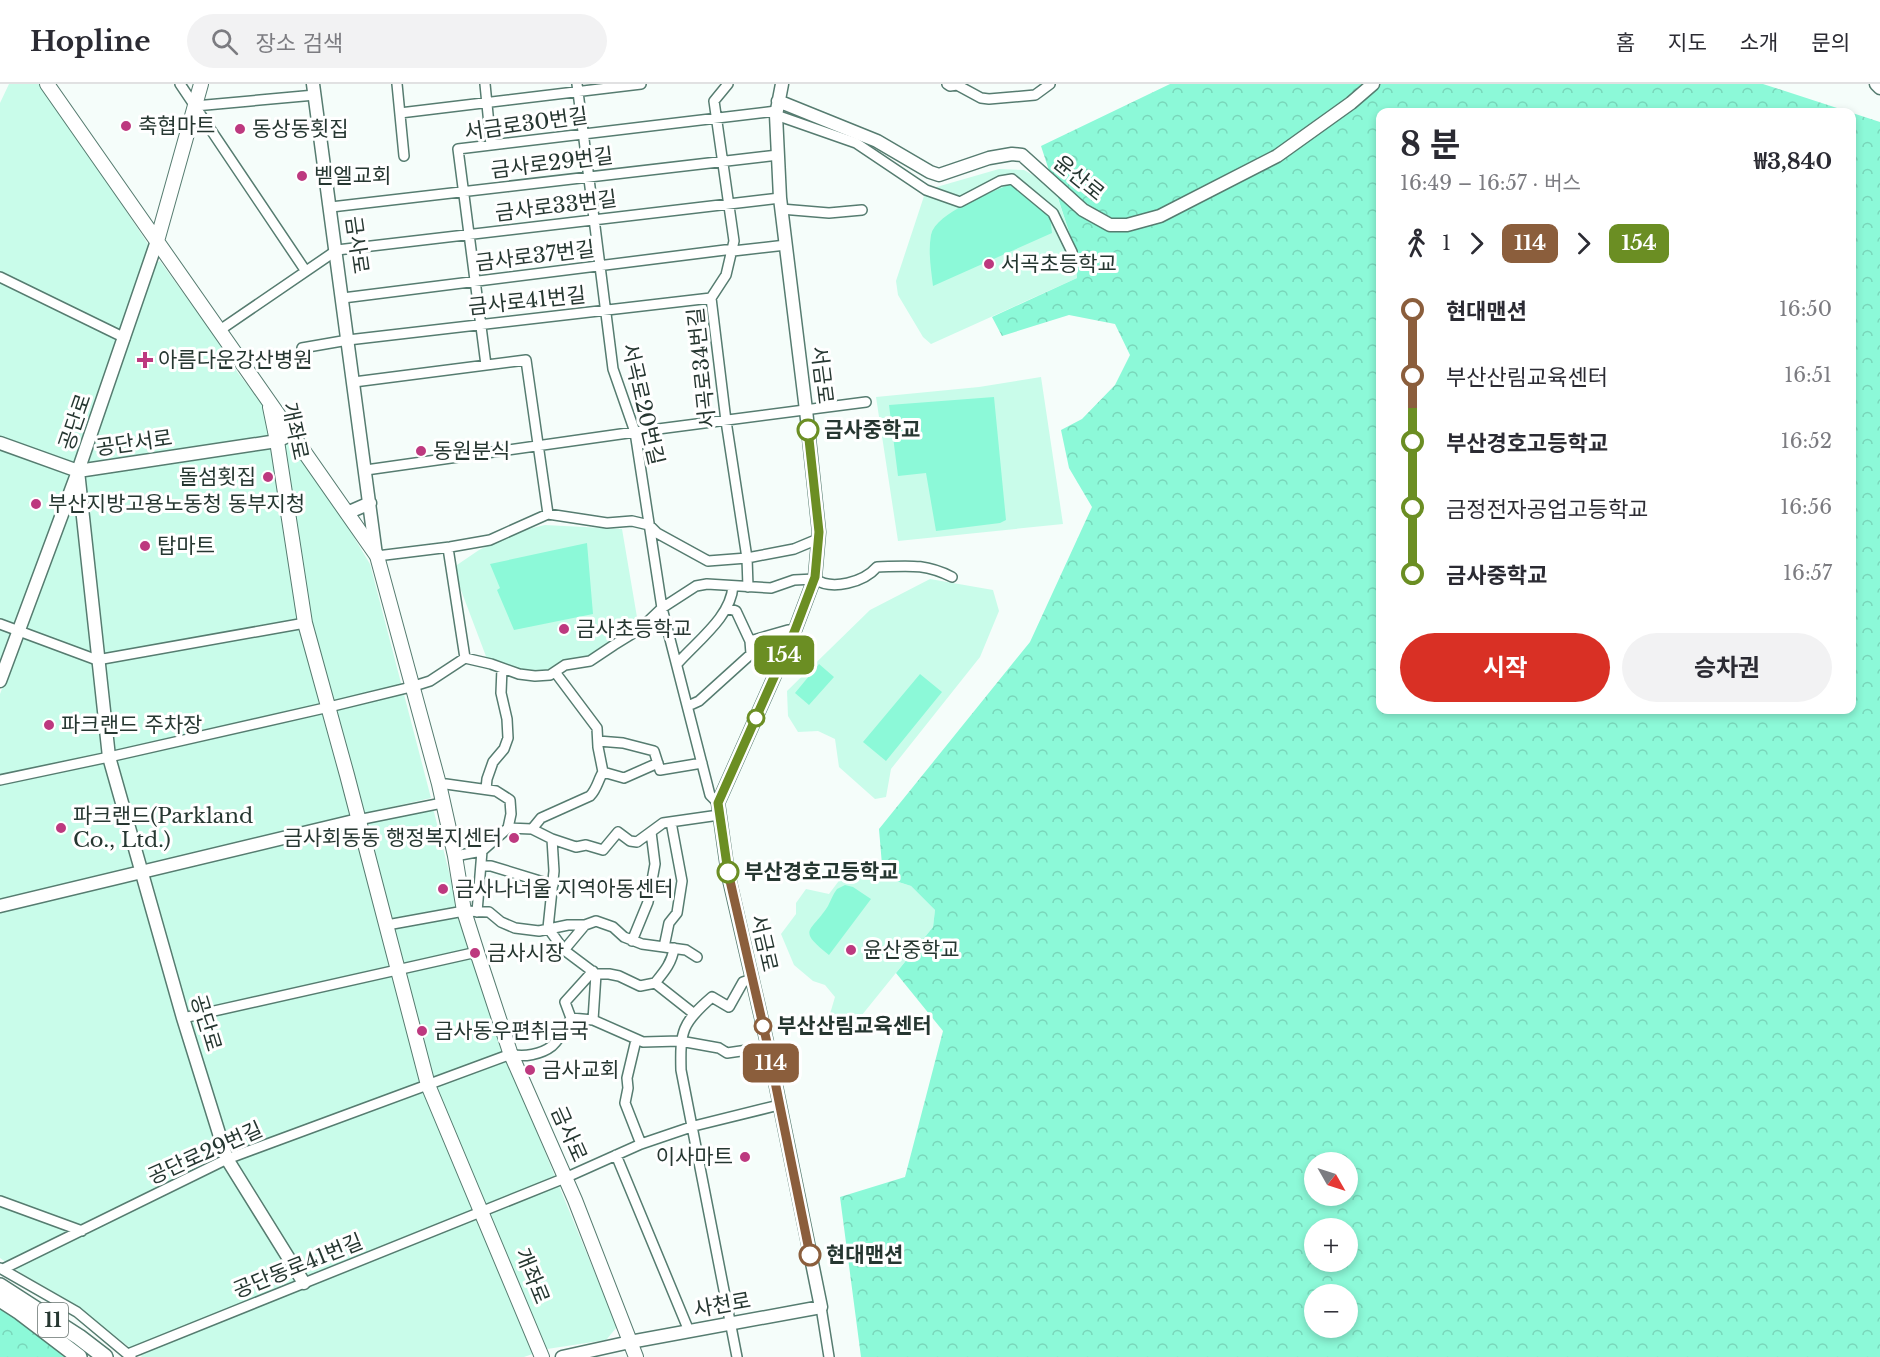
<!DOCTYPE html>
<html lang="ko">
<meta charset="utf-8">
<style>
:root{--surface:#fff;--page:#f2f2f3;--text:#2b2b33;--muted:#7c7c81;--line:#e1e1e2;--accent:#d93025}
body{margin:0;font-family:"Libre Baskerville","Noto Sans KR",serif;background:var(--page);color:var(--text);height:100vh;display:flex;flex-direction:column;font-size:22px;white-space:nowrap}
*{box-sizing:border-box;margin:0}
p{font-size:20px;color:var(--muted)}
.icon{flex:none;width:33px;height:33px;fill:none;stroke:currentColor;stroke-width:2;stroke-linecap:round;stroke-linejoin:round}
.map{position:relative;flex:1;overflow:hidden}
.side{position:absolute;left:1376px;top:24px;width:480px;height:606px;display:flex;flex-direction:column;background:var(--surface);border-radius:12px;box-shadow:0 3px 9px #0003}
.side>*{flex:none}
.badge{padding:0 12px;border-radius:9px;font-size:21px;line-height:39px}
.needle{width:39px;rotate:129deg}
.tools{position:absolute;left:1304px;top:1068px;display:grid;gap:12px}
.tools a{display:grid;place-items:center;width:54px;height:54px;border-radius:50%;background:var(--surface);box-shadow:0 3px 9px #0003;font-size:30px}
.map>.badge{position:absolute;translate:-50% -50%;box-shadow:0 0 0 3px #fff}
.legs{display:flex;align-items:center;gap:9px;height:66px;padding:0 24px;font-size:20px}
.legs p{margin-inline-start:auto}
.overview{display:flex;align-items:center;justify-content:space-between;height:102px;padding:0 24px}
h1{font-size:33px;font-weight:700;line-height:45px}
.button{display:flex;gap:12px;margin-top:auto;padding:12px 24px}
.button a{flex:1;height:69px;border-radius:36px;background:var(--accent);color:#fff;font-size:24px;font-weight:700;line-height:69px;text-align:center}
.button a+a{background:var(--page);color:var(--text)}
ul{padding:0 24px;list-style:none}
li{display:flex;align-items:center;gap:21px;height:66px;font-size:22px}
li i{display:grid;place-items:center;width:9px;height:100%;margin:0 8px;background:currentColor}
li i::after{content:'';width:15px;height:15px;margin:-8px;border:4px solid;border-radius:50%;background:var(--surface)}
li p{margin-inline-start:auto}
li:first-child i{background:linear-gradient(#0000 50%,currentColor 0)}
li:last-child i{background:linear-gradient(currentColor 50%,#0000 0)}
header{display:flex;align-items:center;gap:36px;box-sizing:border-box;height:84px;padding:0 30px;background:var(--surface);border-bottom:2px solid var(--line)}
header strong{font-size:28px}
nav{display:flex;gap:33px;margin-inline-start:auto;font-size:21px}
.search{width:420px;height:54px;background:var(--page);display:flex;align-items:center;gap:15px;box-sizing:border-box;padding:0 21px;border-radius:33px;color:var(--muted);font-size:22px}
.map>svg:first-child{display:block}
</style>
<header>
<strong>Hopline</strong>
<div class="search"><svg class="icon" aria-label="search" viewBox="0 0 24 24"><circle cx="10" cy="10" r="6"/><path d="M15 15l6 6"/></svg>장소 검색</div>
<nav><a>홈</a><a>지도</a><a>소개</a><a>문의</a></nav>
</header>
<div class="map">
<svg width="1880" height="1273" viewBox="0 0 1880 1273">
<defs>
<pattern id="forest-crowns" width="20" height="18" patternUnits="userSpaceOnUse" patternTransform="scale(1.5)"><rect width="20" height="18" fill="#8cf9d8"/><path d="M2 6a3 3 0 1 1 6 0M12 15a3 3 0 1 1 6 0" fill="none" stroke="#79d6ba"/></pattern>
</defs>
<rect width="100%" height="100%" fill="#f5fdfa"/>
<path fill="#c9fcea" d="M9 0H42L150 163 77 374 69 392 0 584V19Z
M999 85 1024 86 1054 103 1075 166 1077 194 931 260 923 253 898 211 896 197 926 106Z
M160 177 211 247 238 289 265 323 290 360 334 420 370 480 431 714 177 773 116 791 0 817V610L114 304 155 179Z
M1041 293 1063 440 898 457 876 313 979 303Z
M545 441 622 445 638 539 588 574 541 588 521 585 487 575 456 493 454 483 479 466 515 448Z
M930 495 993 506 999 527 980 573 891 685 886 713 875 715 839 683 835 655 818 647 798 648 788 632 787 607 870 526Z
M433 724 462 840 508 978 617 1243 606 1256 547 1265 524 1273H142L69 1217 24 1191 0 1174V827L60 814 261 763Z
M857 785 911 802 935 826 933 843 845 952 827 940 835 913 825 901 813 897 794 881 781 850 796 830V819L806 805 829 810 847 786Z"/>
<path fill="url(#forest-crowns)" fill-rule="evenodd" d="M1170 0H1763L1880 38V1273H861L840 1113 905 1093 943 947 896 889 933 843 935 826 911 802 883 793 879 745 1030 558 1092 423 1069 384 1061 346 1082 335 1115 301 1130 271 1115 240 1069 231 1002 252 992 233 1077 194 1075 166 1041 62ZM1380 28H1851V626H1380ZM1314 1078H1347V1112H1314ZM1314 1144H1347V1178H1314ZM1314 1210H1347V1244H1314Z
M0 1223 72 1273H0Z"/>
<path fill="#8cf9d8" d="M1012 99 1050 131 1052 149 933 202C931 185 928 168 931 151 936 128 992 109 1012 99Z
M994 313 1006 436 1000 439 936 447 926 389 898 392 889 321Z
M587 459 593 530 514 546 497 506 500 504 490 480Z
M819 580 834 593 809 621 795 609Z
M920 590 942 608 886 677 863 658Z
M845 801 853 803 871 815 829 871C796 845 811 849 828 822 831 816 833 810 837 805Z"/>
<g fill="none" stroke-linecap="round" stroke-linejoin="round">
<defs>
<path id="minor" d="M180 0 305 186
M397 0 404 72
M485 0 491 61
M577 0 613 285 635 348 662 524 710 711 718 719
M728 0 714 17 734 157 726 191 711 214 726 337 747 474 748 503
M947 0 950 2 957 1 981 14 989 15 1035 11 1050 0
M195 22 315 11
M400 29 641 0
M776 31 856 59 926 106 960 118 1000 97 1012 95 1053 129 1072 168
M331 123 778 71
M781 125 829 129 862 126
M733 167 786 161
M0 193 125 254
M343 214 733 165
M220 246 337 166 780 114
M302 264 348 256 711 214
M486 281 458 65 776 27
M354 298 526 276 548 430
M366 386 635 348 866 318
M448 464 465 574
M377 472 450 463 490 456 548 430 607 439 632 437 649 441 657 449 708 477 747 474 794 465 818 455
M0 540 97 576 305 539
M750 557 788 546H795
M677 580C697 557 731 533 733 502
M555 588 597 644 598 663 603 688
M688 622 699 617 751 570 750 557 736 527 727 524
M598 657 623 659 654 667 660 686 702 679
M603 688C598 696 597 705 590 712L541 734 532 745 552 755 554 787 548 844 564 866 596 890H609L619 892 640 902 655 899C664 888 672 879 674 864
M603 688 624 694 658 679
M0 696 109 673 329 623 411 603 430 597 465 574 491 580 519 590 535 592 550 591 565 581 590 577 614 561 640 545 662 524 696 502 707 500 771 504 794 496 815 495C832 507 864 498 877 483 908 482 924 479 952 493
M439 700H446L496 707 510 716 511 730 508 744
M486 705 487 695 493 678 504 665 508 654 507 635 501 609 502 584
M358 736 442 719
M552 755 576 763 586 761 603 766 618 748 630 757 637 758 663 739 719 731
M455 772 482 767 508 744 532 745
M482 782H491L553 801
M477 828 482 767
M387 841 464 827 489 828 501 838 515 844 539 847 568 841H585L596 837 613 843 624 853 642 860 686 866 697 873
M632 857 648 818 655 780 651 748
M664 863 669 839 677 829 682 797 671 738
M564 866 585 841
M655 899 693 929
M183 934 477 868
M571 934 565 918 593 887
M593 936 596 890
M636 956 627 994 628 1004 625 1019 641 1060
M616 1071 689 1247
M0 1117 82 1147
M0 1184 77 1228 131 1273
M3 1185 227 1075 511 970C523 974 542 970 552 962 560 955 566 943 571 934L593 936 643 958 680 957 719 964 727 969 768 963
M821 1223 829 1273
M128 1270 565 1094 641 1060 694 1042 779 1021
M737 1273 681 986C680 947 682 939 712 913L729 923 743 898 752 895"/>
<path id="tertiary" d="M313 0 376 471
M1876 0 1880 4
M778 17 877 57 930 88 939 91 989 74 1012 70 1022 71 1083 126 1110 141H1127L1160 132 1277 72 1351 19 1373 0
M157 157 78 387 109 673 183 934 227 1075 304 1199
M0 359 78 387 277 357 292 350
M347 429 370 419
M0 597 77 390
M0 822 358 736
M562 1273 630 1258 821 1223 768 963 728 790 718 719 795 546 815 493 819 448 806 326 780 114 776 31 782 0"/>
<path id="secondary" d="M47 0 377 472 439 700 455 772 464 827 477 868 510 968 575 1116 636 1273
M157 157 201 0
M270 323 277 357 305 539 347 691 428 1001 542 1273"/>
<path id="trunk" d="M0 1202 79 1253 105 1273
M0 1215 20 1228 79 1273"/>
</defs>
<use href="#minor" stroke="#567c70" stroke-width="12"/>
<use href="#tertiary" stroke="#567c70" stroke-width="15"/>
<use href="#secondary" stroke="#567c70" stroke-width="16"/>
<use href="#trunk" stroke="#567c70" stroke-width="18"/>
<use href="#minor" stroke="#fff" stroke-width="9"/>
<use href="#tertiary" stroke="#fff" stroke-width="12"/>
<use href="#secondary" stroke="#fff" stroke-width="14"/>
<use href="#trunk" stroke="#fff" stroke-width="15"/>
</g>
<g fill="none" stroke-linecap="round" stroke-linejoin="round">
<defs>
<path id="line-1" d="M728 788 768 963 810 1171"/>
<path id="line-2" d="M728 788 718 719 795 546 815 493 819 448 808 346"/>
</defs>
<use href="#line-1" stroke="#fff" stroke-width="14"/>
<use href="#line-2" stroke="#fff" stroke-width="14"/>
<use href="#line-1" stroke="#8b5e3c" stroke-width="9"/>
<use href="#line-2" stroke="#6b8e23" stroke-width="9"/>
</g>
<g fill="#bd397f" stroke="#fff" stroke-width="2">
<circle cx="126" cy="42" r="6"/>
<circle cx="240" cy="45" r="6"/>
<circle cx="302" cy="92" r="6"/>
<circle cx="989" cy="180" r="6"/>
<path d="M142 267h6v6h6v6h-6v6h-6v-6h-6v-6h6z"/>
<circle cx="421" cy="367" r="6"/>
<circle cx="268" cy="393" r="6"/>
<circle cx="36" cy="420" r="6"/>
<circle cx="145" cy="462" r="6"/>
<circle cx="564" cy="545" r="6"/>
<circle cx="49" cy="641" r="6"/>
<circle cx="61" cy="744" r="6"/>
<circle cx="514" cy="754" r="6"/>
<circle cx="443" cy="805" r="6"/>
<circle cx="851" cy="866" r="6"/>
<circle cx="475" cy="869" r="6"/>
<circle cx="422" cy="947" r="6"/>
<circle cx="530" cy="986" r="6"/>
<circle cx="745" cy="1073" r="6"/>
</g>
<g fill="#fff" stroke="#6b8e23" stroke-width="3">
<circle cx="808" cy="346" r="10"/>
<circle cx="756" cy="634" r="8"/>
<circle cx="728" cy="788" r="10"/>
</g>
<g fill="#fff" stroke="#8b5e3c" stroke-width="3">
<circle cx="763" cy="942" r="8"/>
<circle cx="810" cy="1171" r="10"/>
</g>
<g text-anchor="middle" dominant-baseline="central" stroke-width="6" stroke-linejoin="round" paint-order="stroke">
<rect fill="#fff" stroke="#67736f" stroke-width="1.5" x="38" y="1219" width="30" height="34" rx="4.5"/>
<g font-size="20" font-weight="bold" fill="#263731">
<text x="53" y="1236">11</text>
</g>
<g font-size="21" fill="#263731" stroke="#fff">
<text transform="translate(526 40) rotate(-8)">서금로30번길</text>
<text transform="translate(552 79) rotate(-7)">금사로29번길</text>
<text transform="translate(1079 94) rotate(39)">윤산로</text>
<text transform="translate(556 122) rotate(-7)">금사로33번길</text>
<text transform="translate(357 161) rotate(82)">금사로</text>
<text transform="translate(535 172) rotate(-7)">금사로37번길</text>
<text transform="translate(527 217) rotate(-6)">금사로41번길</text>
<text transform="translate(702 284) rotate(-96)">서곡로34번길</text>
<text transform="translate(822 291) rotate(83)">서금로</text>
<text transform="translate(643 320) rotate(77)">서곡로20번길</text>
<text transform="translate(75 338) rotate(-71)">공단로</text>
<text transform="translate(295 347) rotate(78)">개좌로</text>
<text transform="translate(134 359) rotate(-8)">공단서로</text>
<text transform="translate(764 859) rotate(77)">서금로</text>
<text transform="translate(206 939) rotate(73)">공단로</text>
<text transform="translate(569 1050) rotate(66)">금사로</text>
<text transform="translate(205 1069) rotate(-24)">공단로29번길</text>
<text transform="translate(298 1182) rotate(-22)">공단동로41번길</text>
<text transform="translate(532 1192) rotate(68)">개좌로</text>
<text transform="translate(722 1221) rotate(-10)">사천로</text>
</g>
<g font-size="21" fill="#263731" stroke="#fff" text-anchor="start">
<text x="138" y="42">축협마트</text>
<text x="252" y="45">동상동횟집</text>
<text x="314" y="92">벧엘교회</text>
<text x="1001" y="180">서곡초등학교</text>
<text x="158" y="276">아름다운강산병원</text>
<text x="433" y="367">동원분식</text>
<text x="256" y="393" text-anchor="end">돌섬횟집</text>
<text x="48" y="420">부산지방고용노동청 동부지청</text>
<text x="157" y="462">탑마트</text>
<text x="576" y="545">금사초등학교</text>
<text x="61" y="641">파크랜드 주차장</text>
<text x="73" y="732">파크랜드(Parkland<tspan x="73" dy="24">Co., Ltd.)</tspan></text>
<text x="502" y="754" text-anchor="end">금사회동동 행정복지센터</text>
<text x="455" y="805">금사나너울 지역아동센터</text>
<text x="863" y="866">윤산중학교</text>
<text x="487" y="869">금사시장</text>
<text x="434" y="947">금사동우편취급국</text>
<text x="542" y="986">금사교회</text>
<text x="733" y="1073" text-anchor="end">이사마트</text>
</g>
<g font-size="21" font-weight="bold" fill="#263731" stroke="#fff" text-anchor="start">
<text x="824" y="346">금사중학교</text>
<text x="744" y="788">부산경호고등학교</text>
<text x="777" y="942">부산산림교육센터</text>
<text x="826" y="1171">현대맨션</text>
</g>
</g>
</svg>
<div class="tools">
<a><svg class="needle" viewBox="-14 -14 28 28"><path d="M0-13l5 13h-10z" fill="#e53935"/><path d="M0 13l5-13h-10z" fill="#7c7c81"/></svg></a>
<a>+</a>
<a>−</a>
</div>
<b class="badge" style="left:771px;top:979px;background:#8b5e3c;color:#fff">114</b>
<b class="badge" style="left:784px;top:571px;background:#6b8e23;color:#fff">154</b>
<section class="side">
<div class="overview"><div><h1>8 분</h1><p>16:49 – 16:57 · 버스</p></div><b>₩3,840</b></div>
<div class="legs"><svg class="icon" aria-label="walk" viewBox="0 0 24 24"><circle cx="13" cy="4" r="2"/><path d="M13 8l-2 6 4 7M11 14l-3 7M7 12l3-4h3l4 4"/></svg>1<svg class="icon" aria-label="forward" viewBox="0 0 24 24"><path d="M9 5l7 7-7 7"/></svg><b class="badge" style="background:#8b5e3c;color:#fff">114</b><svg class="icon" aria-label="forward" viewBox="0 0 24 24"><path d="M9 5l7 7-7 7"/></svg><b class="badge" style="background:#6b8e23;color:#fff">154</b></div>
<ul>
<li><i style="color:#8b5e3c"></i><b>현대맨션</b><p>16:50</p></li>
<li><i style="color:#8b5e3c"></i><span>부산산림교육센터</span><p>16:51</p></li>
<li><i style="color:#6b8e23"></i><b>부산경호고등학교</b><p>16:52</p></li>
<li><i style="color:#6b8e23"></i><span>금정전자공업고등학교</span><p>16:56</p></li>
<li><i style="color:#6b8e23"></i><b>금사중학교</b><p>16:57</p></li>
</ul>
<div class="button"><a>시작</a><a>승차권</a></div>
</section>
</div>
